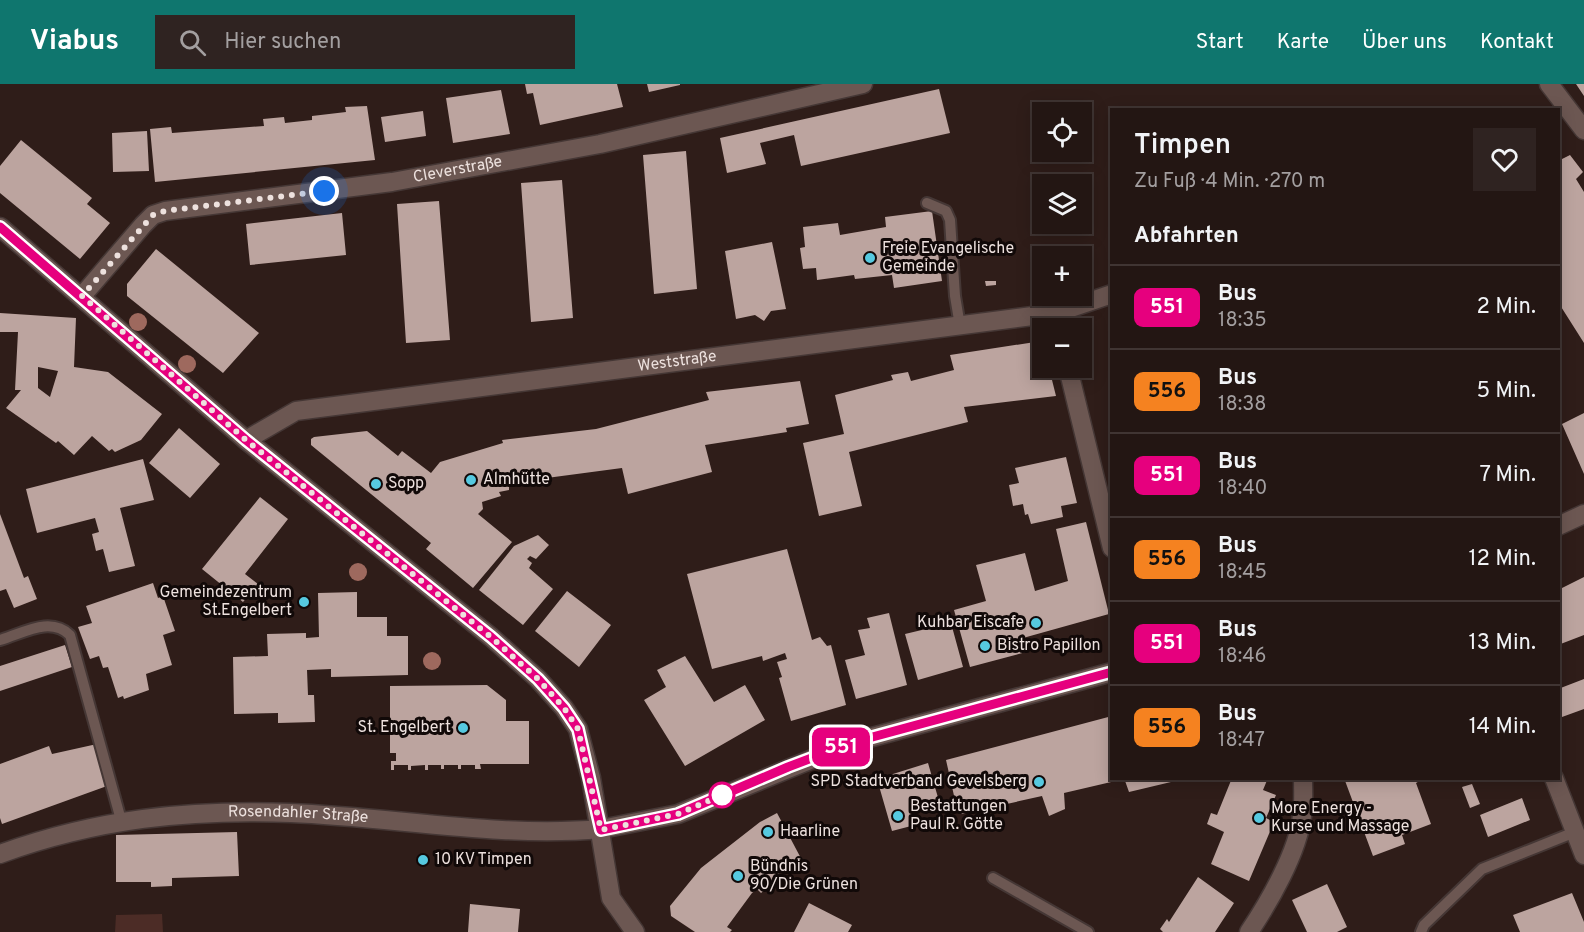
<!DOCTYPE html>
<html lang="de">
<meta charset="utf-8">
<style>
:root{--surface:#231613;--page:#2f2321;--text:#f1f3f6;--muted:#a39fa0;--line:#403533;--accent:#0f766e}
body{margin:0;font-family:Overpass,sans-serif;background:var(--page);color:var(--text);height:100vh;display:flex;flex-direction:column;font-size:22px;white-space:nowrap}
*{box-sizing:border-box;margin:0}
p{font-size:20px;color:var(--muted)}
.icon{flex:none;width:33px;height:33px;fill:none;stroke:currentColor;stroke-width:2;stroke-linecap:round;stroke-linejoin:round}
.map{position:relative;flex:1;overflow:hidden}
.drawer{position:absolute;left:1110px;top:24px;width:450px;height:672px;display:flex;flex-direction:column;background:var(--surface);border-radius:0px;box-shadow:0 3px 15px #0003,0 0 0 2px var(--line)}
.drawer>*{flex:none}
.badge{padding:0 12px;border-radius:9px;font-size:21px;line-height:39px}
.controls{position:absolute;left:1032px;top:18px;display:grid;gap:12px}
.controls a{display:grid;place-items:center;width:60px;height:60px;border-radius:0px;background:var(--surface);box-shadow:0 3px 15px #0003,0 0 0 2px var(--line);font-size:30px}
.you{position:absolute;width:30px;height:30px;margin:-15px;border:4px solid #fff;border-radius:50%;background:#1a73e8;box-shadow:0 0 0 9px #1a73e833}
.map>.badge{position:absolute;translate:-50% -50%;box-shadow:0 0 0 3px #fff}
h2{padding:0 24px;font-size:22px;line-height:54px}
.round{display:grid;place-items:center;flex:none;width:63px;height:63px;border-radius:0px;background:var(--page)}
.overview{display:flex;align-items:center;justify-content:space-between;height:102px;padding:0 24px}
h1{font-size:28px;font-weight:600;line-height:45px}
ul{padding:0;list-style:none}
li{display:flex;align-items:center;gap:18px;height:84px;padding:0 24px;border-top:2px solid var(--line)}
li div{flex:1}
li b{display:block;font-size:22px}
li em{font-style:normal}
li .badge{min-width:66px;font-weight:700;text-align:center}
header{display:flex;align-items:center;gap:36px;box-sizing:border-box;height:84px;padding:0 30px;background:var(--accent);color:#fff}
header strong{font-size:28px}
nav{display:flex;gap:33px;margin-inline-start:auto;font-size:21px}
.search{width:420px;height:54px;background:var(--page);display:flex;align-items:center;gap:15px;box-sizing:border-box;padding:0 21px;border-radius:0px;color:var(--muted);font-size:22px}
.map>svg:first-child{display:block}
</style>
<header>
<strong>Viabus</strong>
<div class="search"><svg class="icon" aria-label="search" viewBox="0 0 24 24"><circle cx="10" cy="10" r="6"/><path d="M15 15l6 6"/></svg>Hier suchen</div>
<nav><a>Start</a><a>Karte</a><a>Über uns</a><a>Kontakt</a></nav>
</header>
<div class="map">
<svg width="1584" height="848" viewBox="0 0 1584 848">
<rect width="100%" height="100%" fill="#2f1d19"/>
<path fill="#4c2c26" d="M162 830 163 848H115L116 831Z"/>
<path fill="#bca49f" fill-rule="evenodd" d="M525 0H617L623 23 540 41 533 9 527 10Z
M647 0H680V1L649 8Z
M1576 0H1584V12Z
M939 5 950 49 801 82 794 51 760 59 766 80 727 89 720 54Z
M501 6 510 50 453 59 446 14Z
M367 22 375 76 155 98 150 45 171 43 172 49 264 42 263 35 284 33 285 39 312 36V32L346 28 345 23Z
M423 27 426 52 385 58 381 33Z
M147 47 149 87 113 88 112 49Z
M21 56 92 114 87 120 110 139 80 175 0 109V82Z
M686 67 697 205 654 210 643 71Z
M1570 71 1583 88 1576 95 1584 108V259L1558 218V77Z
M562 96 573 234 531 238 521 99Z
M439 117 450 256 406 259 397 120Z
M932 127 942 197 894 204 892 191 855 195 854 191 817 196 816 184 803 185 800 164 805 163 803 143 838 139 840 151 886 143 885 133Z
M342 129 346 171 250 181 246 140Z
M772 158 786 225 771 227 764 237 755 231 736 235 725 167Z
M156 165 259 249 223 289 127 212V200Z
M985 197H996V201L986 202Z
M0 229 76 234 74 283 108 288 162 330 141 356 115 368 112 365 109 367 92 352 74 371 58 357 56 359 6 324 21 306H15L18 248H0ZM38 283 58 287 50 313 38 304Z
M1035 258 1042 265V284H1049L1056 312 964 323 968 338 849 368 862 422 819 432 803 359 844 350 835 311 893 296 891 291 908 288 911 297 954 286 950 271Z
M800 297 809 340 786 344 787 348 705 361 712 388 628 410 622 384 509 399V406L499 408 501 412 482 418 483 425 478 430 512 458 473 504 426 465 431 459 311 361V355L314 353 367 347 398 372 402 367 431 389 440 378 503 359 502 356 596 345 709 316 706 308Z
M1584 329V390L1562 340Z
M179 344 220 380 190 414 149 379Z
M1066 373 1077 419 1061 422 1063 433 1031 440 1028 430 1025 431 1023 420 1013 422 1009 401 1019 399 1015 384Z
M143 375 154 416 120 424 135 482 109 488 103 465 96 467 92 450 99 448 95 434 37 449 26 405Z
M260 413 288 435 245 490 258 500 243 518 202 485Z
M0 430 24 494 28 492 37 515 14 524 6 505 0 507Z
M1086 438 1109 530 1023 554 1026 568 970 583 954 526 986 517 976 481 1025 469 1035 507 1068 497 1056 445Z
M538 451 549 461 536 475 530 472 527 475 532 479 529 484 553 505 523 541 479 506 514 462Z
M787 465 812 556 820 553 827 562 831 561 846 621 791 637 779 594 782 593 777 578 787 575 785 569 763 577 762 572 712 585 687 490Z
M1584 493V551L1558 561V506Z
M153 499 158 514 163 512 175 547 163 551 172 581 146 590 149 606 124 615 123 612 118 614 108 583 103 584 99 572 90 575 78 543 92 539 86 522Z
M567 507 611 541 579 583 535 547Z
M357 508V533H387V552H408V591L331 593V585L307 586 308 611H314L315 638 278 639V629L234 630 233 573 268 572 267 550 306 549V554L319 553 318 509Z
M889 529 907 601 856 615 845 576 865 571 858 546 870 544 867 534Z
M951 539 963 583 918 596 905 550Z
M65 561 72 583 0 607V582Z
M685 572 714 618 745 601 765 636 685 682 644 616 666 603 657 586Z
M1584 595V625L1562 633 1558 625V605Z
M487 601 506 616V637H529V680H480L481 685H475V681H461V685H458V681H444V685H441V681H428V686H425V681L411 682V686H408V681H394V686H391V677H396V669H390V649H397V639H390V602Z
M1112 632V694L1124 695 1064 709 1065 725 1049 732 1042 712 962 730 957 725 946 676Z
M97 660 107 702 2 740 0 734V680L49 662 52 670Z
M928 679 939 717 911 725 915 741 892 747 877 695Z
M1124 694H1171V698L1129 708Z
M1232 694H1268L1263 706 1276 711 1266 734 1274 738 1249 797 1211 780 1224 748 1207 740 1211 729 1217 731Z
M1344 694H1425L1416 699 1431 740 1402 751 1405 760 1373 772Z
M1472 700 1480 720 1470 724 1462 703Z
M1522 714 1530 736 1488 753 1480 731Z
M777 729 804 780 802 781 800 776 778 788 781 793 761 809 757 805 752 809 727 843 732 846 730 848H695L671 832 670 822 701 784 760 738Z
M237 748 239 792 172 794V802L151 803V798H116V751Z
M418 771H427L428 781H418Z
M1198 793 1234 819 1215 848H1163L1160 845 1167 835 1169 838Z
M1327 800 1347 843 1337 848H1307L1292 816Z
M1572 809 1584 838V848H1520L1513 831Z
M809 819 852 841 848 848H794Z
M470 820 520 825 518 848H468Z"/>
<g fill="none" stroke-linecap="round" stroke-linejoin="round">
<defs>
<path id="lane" d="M927 119 946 127 950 136 955 212 960 242
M0 556C24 549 50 532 70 551L121 736
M993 794 1088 848
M1421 848 1424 841 1482 785 1575 748"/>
<g id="street">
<path d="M1549 0 1584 46"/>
<path id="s1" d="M82 212 143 141 153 131 165 127 392 98 600 60 863 0"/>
<path d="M1068 284 1112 464"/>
<path id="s2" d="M246 356 296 327 1056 229 1112 210"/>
<path d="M1558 442 1584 430"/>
<path d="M1554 694 1584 771"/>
<path d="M601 745 678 730 854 658 1112 588"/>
<path d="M1249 848C1269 818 1298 768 1302 732 1304 720 1303 707 1303 694"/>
</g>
<g id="secondary">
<path d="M0 143 246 356 491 553 538 595 564 624 578 645 591 694 611 814 635 848"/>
<path id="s3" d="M0 770C96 735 189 725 291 729 394 733 498 754 601 745"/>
</g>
</defs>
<use href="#lane" stroke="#453735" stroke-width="14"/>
<use href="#street" stroke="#453735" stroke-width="21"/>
<use href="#secondary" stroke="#453735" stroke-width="21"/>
<use href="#lane" stroke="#6c5752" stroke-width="10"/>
<use href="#street" stroke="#6c5752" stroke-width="18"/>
<use href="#secondary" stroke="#6c5752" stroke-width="18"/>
</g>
<g fill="#9e695e">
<circle cx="138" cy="238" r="9"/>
<circle cx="187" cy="280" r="9"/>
<circle cx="358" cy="488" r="9"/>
<circle cx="432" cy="577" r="9"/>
</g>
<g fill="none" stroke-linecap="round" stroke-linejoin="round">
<defs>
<path id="line" d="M0 143 246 356 491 553 538 595 564 624 578 645 601 746 678 730 788 683 854 658 1112 588"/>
</defs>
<use href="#line" stroke="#fff" stroke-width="14"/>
<use href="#line" stroke="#e6007e" stroke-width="9"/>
<path stroke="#ede1de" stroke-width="6" stroke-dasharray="0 10.8" d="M324 107 165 127 153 131 82 212 246 356 491 553 538 595 564 624 578 645 601 746 678 730 722 711"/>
</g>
<g fill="#56c9e0" stroke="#110908" stroke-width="2">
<circle cx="870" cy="174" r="6"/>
<circle cx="471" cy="396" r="6"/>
<circle cx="376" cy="400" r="6"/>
<circle cx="304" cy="518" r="6"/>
<circle cx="1036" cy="539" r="6"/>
<circle cx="985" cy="562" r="6"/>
<circle cx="463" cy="644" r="6"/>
<circle cx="1039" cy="698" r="6"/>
<circle cx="898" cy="732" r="6"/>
<circle cx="1259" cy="734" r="6"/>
<circle cx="768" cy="748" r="6"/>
<circle cx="423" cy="776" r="6"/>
<circle cx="738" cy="792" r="6"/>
</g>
<circle fill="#fff" stroke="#e6007e" stroke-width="3" cx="722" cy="711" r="12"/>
<g text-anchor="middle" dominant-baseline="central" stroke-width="6" stroke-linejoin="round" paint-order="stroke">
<g font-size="16" fill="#ede1de" stroke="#110908">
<text stroke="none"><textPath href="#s1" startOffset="416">Cleverstraße</textPath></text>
<text stroke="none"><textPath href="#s2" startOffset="442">Weststraße</textPath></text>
<text stroke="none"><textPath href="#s3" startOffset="303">Rosendahler Straße</textPath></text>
</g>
<g font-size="16" fill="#ede1de" stroke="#110908" text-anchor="start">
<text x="882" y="165">Freie Evangelische<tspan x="882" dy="18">Gemeinde</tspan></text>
<text x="483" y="396">Almhütte</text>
<text x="388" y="400">Sopp</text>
<text x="292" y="509" text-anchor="end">Gemeindezentrum<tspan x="292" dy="18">St.Engelbert</tspan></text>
<text x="1024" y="539" text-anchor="end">Kuhbar Eiscafe</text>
<text x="997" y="562">Bistro Papillon</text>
<text x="451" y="644" text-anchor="end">St. Engelbert</text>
<text x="1027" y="698" text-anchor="end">SPD Stadtverband Gevelsberg</text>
<text x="910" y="723">Bestattungen<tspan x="910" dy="18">Paul R. Götte</tspan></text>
<text x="1271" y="725">More Energy -<tspan x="1271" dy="18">Kurse und Massage</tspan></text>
<text x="780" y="748">Haarline</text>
<text x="435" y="776">10 KV Timpen</text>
<text x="750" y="783">Bündnis<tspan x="750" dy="18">90/Die Grünen</tspan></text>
</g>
</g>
</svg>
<div class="controls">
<a><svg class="icon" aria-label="locate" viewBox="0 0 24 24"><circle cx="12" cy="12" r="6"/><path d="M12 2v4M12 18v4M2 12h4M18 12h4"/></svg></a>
<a><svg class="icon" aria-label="layers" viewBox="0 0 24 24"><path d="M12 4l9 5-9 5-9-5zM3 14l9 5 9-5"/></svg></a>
<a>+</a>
<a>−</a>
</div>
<div class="you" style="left:324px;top:107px"></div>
<b class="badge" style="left:841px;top:663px;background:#e6007e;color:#fff">551</b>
<section class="drawer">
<div class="overview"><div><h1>Timpen</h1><p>Zu Fuß · 4 Min. · 270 m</p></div><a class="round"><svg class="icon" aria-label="heart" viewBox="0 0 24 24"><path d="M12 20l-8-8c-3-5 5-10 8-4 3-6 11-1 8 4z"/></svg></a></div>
<h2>Abfahrten</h2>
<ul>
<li><span class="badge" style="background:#e6007e;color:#fff">551</span><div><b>Bus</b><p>18:35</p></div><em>2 Min.</em></li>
<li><span class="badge" style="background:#f58220;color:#111">556</span><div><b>Bus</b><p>18:38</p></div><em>5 Min.</em></li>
<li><span class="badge" style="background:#e6007e;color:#fff">551</span><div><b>Bus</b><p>18:40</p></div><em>7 Min.</em></li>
<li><span class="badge" style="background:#f58220;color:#111">556</span><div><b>Bus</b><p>18:45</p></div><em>12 Min.</em></li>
<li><span class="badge" style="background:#e6007e;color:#fff">551</span><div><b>Bus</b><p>18:46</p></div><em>13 Min.</em></li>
<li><span class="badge" style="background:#f58220;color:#111">556</span><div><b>Bus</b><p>18:47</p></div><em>14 Min.</em></li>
</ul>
</section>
</div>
